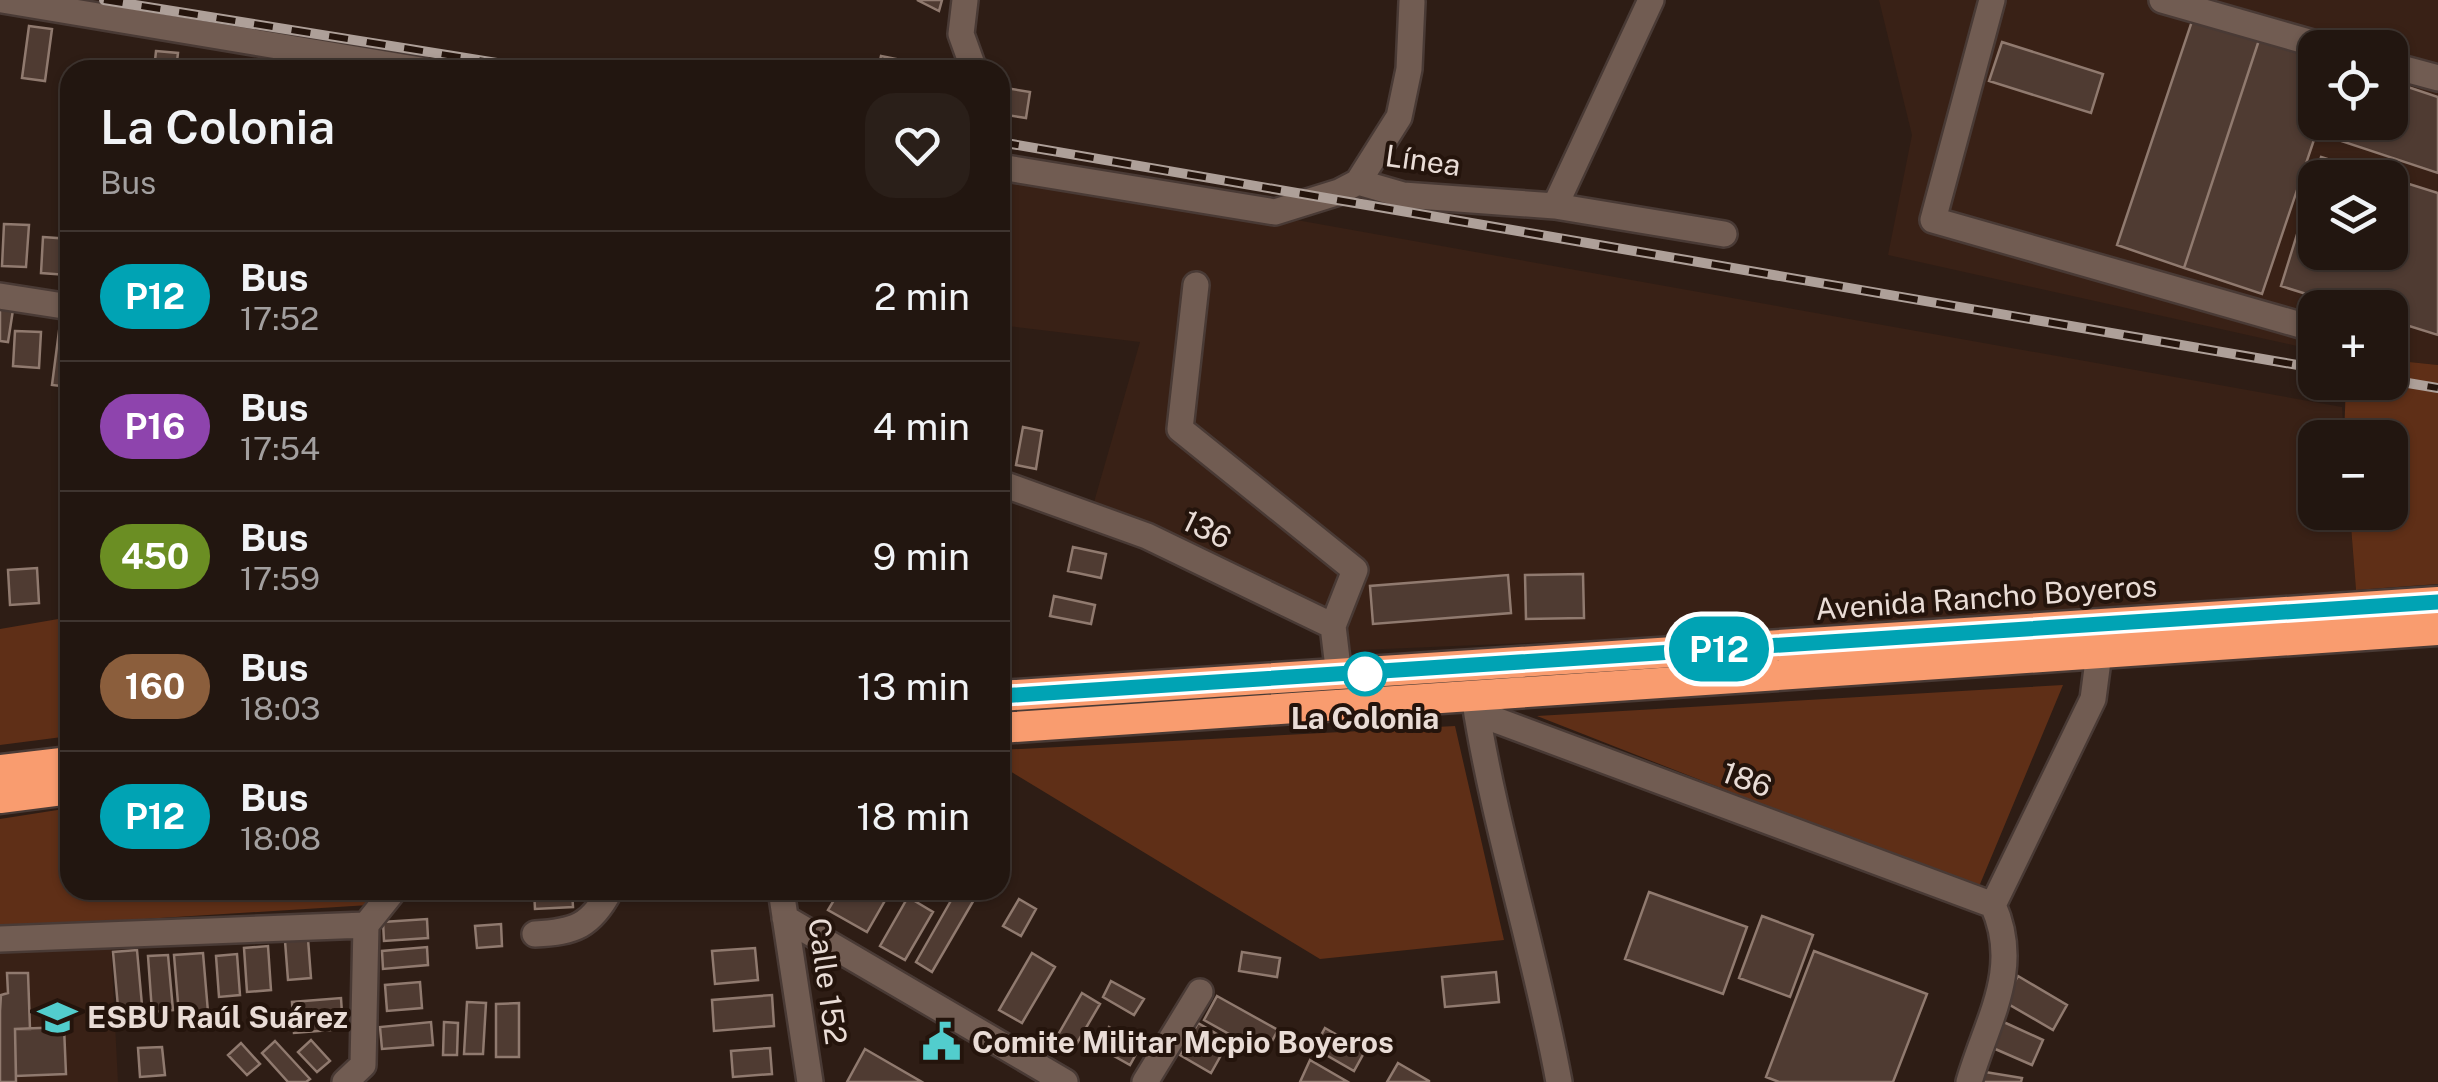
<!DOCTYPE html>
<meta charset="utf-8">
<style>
:root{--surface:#221610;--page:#2a1f19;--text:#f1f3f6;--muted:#a29f9f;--line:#3f3530}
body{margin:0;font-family:"Public Sans",sans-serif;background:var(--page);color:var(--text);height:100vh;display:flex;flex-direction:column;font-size:38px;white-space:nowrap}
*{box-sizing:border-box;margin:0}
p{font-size:32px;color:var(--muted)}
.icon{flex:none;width:55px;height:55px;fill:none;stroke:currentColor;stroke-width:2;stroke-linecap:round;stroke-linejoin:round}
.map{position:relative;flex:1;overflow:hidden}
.sheet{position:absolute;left:60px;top:60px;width:950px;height:840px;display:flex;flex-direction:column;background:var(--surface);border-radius:30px;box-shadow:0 2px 8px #0004,0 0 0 2px var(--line)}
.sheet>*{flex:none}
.badge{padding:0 20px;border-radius:32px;font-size:35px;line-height:65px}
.tools{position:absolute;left:2298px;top:30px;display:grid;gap:20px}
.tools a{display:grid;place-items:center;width:110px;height:110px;border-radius:20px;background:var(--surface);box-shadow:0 2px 8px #0004,0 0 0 2px var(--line);font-size:50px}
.map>.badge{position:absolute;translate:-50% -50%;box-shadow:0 0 0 5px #fff}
.round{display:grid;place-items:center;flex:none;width:105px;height:105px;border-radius:30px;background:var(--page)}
.overview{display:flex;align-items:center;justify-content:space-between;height:170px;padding:0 40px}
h1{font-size:48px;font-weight:600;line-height:75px}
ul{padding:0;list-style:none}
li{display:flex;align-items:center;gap:30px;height:130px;padding:0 40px;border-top:2px solid var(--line)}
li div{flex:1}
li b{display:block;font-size:38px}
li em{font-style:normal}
li .badge{min-width:110px;font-weight:700;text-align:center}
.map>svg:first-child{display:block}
</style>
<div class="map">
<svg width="2438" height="1082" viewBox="0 0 2438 1082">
<rect width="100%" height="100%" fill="#2e1d15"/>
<path fill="#392116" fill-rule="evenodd" d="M1879 0H2438V365L2390 360V308H2315V350L1888 255 1912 135ZM2315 48H2390V122H2315ZM2315 178H2390V252H2315Z
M1000 167 2342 407 2344 437 2315 438V512L2350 513 2356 590 1880 628 1337 651 1333 626 1090 516 1140 342 1000 325Z
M111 946 118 1082H0V952Z"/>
<path fill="#5f2f17" d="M2390 360 2438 365V584L2356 590 2350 513 2390 512V438L2344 437 2346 383 2390 382Z
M70 617V736L0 745V629Z
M2063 685 1978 889 1537 716Z
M1455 726 1504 940 1320 959 1000 765V750Z
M70 808V890H380L369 905 0 928V819Z"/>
<path fill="#4f3b32" stroke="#907a6f" stroke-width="2.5" d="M917 0H942L939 11Z
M2194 15 2260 37 2184 268 2117 245Z
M29 26 52 29 45 81 22 78Z
M2260 37 2315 56V122H2320L2262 294 2184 268Z
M2002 42 2103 74 2091 113 1989 81Z
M156 51 178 53 176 70H154Z
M881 56 901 60 899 70H878Z
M2390 81 2438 97V173L2317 133 2320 122H2390Z
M1000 87 1030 92 1026 118 1000 114Z
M2321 157 2387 178H2315V252H2390V178L2438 193V335L2390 320V308H2351L2281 286Z
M4 224 29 225 26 267 2 266Z
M43 237 70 239 67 275 41 273Z
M0 308 13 310 8 342 0 341Z
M15 331 41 332 39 368 13 366Z
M59 331 70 333V387L52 385Z
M1023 427 1042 431 1036 469 1016 465Z
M1073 547 1106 554 1101 578 1068 571Z
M37 568 39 603 10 605 8 570Z
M1583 574 1584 618 1526 619 1525 575Z
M1508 575 1511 613 1373 624 1370 586Z
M1054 596 1095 605 1091 624 1050 616Z
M534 890H572L573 907 535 909Z
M840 890H891L867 932 828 910Z
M957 890 975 898 932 972 916 962Z
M1649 892 1747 927 1723 994 1625 959Z
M908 897 933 912 905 960 880 946Z
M1019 899 1036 909 1021 936 1003 926Z
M1762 916 1813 935 1790 997 1739 978Z
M427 919 428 938 384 941 383 922Z
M501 924 502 946 477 948 475 926Z
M308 939 311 978 288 980 285 941Z
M268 946 271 990 247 992 244 948Z
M427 947 428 965 383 969 382 951Z
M755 948 758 980 715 984 712 951Z
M137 950 142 1005 118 1007 113 952Z
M1814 951 1927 994 1893 1082H1779L1766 1077Z
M1242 952 1280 958 1277 977 1239 971Z
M203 953 208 1012 179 1015 174 955Z
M1032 953 1055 967 1022 1023 999 1010Z
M237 954 240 995 219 997 216 956Z
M168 955 173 1010 152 1012 148 956Z
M1496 972 1499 1002 1445 1007 1442 977Z
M7 973H28L30 1029H15L16 1082H0V1011L1 995 8 993Z
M2018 976 2067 1005 2053 1030 2003 1001Z
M1111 981 1144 999 1134 1015 1103 997Z
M420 982 422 1008 387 1011 385 985Z
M1082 993 1100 1004 1073 1050 1055 1040Z
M772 995 774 1026 714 1031 712 1000Z
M1217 996 1278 1030 1265 1054 1204 1020Z
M341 998 343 1029 294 1033 292 1002Z
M467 1002 486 1003 483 1054H464Z
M519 1003V1057H496V1004Z
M1997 1019 2043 1040 2032 1065 1986 1045Z
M431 1022 433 1045 382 1049 380 1027Z
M444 1022 458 1023 457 1055H443Z
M1198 1023 1229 1041 1211 1073 1180 1055Z
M64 1027 66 1074 16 1076 15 1029Z
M1109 1027 1141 1045 1130 1065 1098 1047Z
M1325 1028 1365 1051 1354 1071 1314 1048Z
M311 1040 330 1061 317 1072 298 1052Z
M275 1041 310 1079 306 1082H288L262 1053Z
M241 1043 260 1064 247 1075 228 1055Z
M162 1047 165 1075 140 1077 138 1048Z
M770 1048 772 1074 733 1077 731 1051Z
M865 1049 922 1082H847Z
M1310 1060 1348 1082H1300Z
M1398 1063 1429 1081V1082H1387Z
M1979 1071 2022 1078 2021 1082H1978Z"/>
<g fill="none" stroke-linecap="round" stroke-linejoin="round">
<defs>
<path id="minor" d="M2 0 421 70
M965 0 961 34 974 70
M1992 0 1933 220 2304 326
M2162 0 2330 48
M2390 65 2438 78
M1000 167 1275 212 1339 192 1358 182 1399 117 1409 69 1412 2
M1358 182 1403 195 1555 206 1724 234
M1555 206 1651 0
M1196 285 1180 429 1355 570 1333 626
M0 296 70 307
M1000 483 1147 536 1333 626 1339 676
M1475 702C1495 830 1536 954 1559 1082
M1477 713 1993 905
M781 890 810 1082
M785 918 1065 1082
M535 934C575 932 591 926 610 890
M0 939 366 925
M345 1082 363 1065 366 925 394 890
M1145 1082 1200 992
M1969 1082C1987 1020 2022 969 1993 905L2093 699 2099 653"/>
<path id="highway" d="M1000 696 2438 602
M1000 728 2438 630
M0 770 70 762
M0 798 70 789"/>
</defs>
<use href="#minor" stroke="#493a35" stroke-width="30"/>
<use href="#highway" stroke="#493a35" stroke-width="35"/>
<use href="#minor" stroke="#715c52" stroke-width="25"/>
<use href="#highway" stroke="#f99c6f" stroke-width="30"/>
<defs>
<path id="rail" d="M104 0 541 70
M1000 142 2315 368
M2390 380 2438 388"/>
</defs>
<use href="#rail" stroke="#aea099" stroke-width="10"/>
<use href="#rail" stroke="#24140c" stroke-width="6" stroke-dasharray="19" stroke-linecap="butt"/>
</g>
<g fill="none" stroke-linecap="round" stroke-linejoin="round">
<defs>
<path id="line" d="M1000 696 2438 602"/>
</defs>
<use href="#line" stroke="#fff" stroke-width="22"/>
<use href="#line" stroke="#00a3b4" stroke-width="15"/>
</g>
<defs>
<symbol id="school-bare" viewBox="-9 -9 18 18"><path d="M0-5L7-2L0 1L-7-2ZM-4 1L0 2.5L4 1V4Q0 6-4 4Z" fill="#52cdcd" stroke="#24140c" stroke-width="2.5" paint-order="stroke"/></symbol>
<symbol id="civic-bare" viewBox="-9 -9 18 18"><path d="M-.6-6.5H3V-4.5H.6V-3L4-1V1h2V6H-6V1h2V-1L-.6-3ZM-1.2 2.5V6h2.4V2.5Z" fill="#52cdcd" stroke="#24140c" stroke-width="2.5" paint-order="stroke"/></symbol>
</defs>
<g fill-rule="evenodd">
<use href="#school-bare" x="30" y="990" width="55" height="55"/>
<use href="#civic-bare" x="914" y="1014" width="55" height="55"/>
</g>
<circle fill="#fff" stroke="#00a3b4" stroke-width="5" cx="1365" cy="674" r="20"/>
<g text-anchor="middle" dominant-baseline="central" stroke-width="8" stroke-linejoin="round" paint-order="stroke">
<g font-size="30" fill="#e9dcd6" stroke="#24140c">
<text transform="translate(1423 160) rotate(8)">Línea</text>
<text transform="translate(1207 529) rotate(26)">136</text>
<text transform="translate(1986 597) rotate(-4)">Avenida Rancho Boyeros</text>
<text transform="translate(1747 779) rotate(20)">186</text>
<text transform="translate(828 981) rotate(82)">Calle 152</text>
</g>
<g font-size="30" font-weight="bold" fill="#e9dcd6" stroke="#24140c">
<text x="1365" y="718">La Colonia</text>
</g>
<g font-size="30" font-weight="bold" fill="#e9dcd6" stroke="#24140c" text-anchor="start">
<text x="87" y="1017">ESBU Raúl Suárez</text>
<text x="972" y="1042">Comite Militar Mcpio Boyeros</text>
</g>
</g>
</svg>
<div class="tools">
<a><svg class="icon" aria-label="locate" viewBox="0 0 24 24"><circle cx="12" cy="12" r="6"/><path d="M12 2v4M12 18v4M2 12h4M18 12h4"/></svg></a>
<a><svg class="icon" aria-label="layers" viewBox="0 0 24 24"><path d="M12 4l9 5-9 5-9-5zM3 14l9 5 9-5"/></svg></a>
<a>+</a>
<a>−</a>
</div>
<b class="badge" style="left:1719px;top:649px;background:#00a3b4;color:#fff">P12</b>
<section class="sheet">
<div class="overview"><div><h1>La Colonia</h1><p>Bus</p></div><a class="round"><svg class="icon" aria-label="heart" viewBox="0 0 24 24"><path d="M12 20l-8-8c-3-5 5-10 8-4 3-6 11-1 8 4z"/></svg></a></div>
<ul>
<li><span class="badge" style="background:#00a3b4;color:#fff">P12</span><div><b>Bus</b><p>17:52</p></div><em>2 min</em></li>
<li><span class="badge" style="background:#8e44ad;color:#fff">P16</span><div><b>Bus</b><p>17:54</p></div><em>4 min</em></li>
<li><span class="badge" style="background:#6b8e23;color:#fff">450</span><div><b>Bus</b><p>17:59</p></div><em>9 min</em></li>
<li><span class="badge" style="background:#8b5e3c;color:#fff">160</span><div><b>Bus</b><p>18:03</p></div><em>13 min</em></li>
<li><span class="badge" style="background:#00a3b4;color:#fff">P12</span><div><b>Bus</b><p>18:08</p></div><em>18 min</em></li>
</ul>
</section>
</div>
